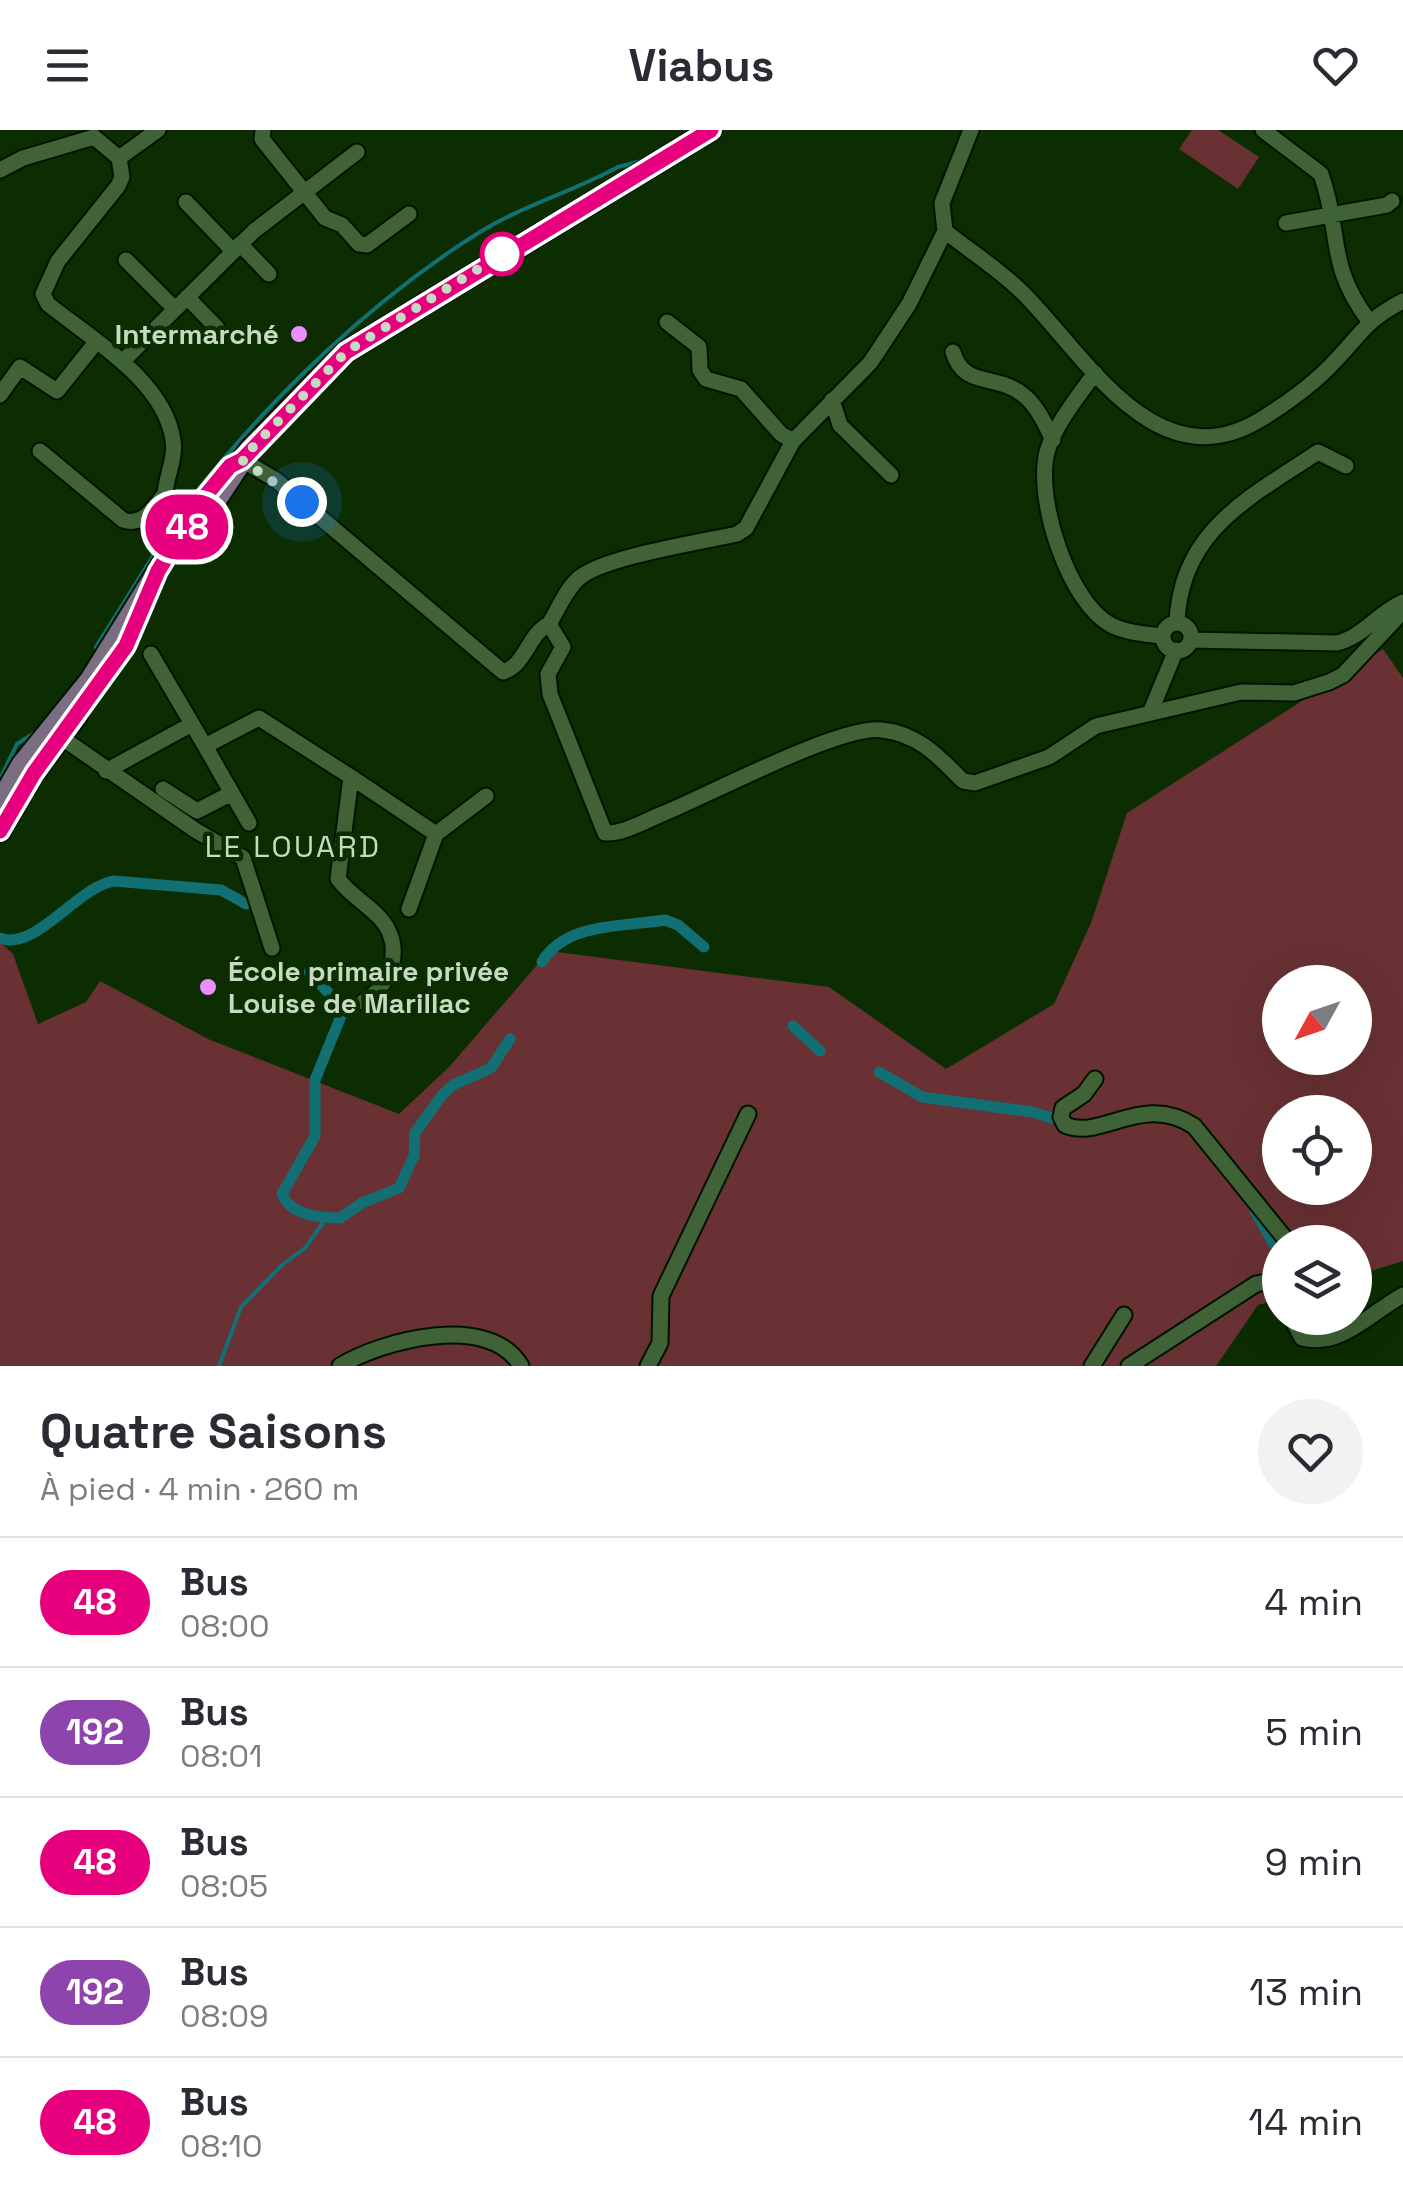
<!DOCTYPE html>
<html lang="fr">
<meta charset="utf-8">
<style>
:root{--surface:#fff;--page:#f2f2f3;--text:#2b2b33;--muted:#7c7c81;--line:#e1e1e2}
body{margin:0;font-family:"Space Grotesk",sans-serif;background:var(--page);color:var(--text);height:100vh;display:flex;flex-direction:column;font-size:38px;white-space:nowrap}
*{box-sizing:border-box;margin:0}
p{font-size:32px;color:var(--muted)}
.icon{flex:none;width:55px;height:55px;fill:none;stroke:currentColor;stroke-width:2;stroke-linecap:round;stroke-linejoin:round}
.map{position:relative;height:1236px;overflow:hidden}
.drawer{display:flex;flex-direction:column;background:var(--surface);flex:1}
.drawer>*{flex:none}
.badge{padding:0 20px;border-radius:32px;font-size:35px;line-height:65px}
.needle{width:65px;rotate:230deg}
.tools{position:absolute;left:1262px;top:835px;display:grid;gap:20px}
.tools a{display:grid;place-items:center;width:110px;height:110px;border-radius:50%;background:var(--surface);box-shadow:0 10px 40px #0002;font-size:50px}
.you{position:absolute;width:50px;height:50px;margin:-25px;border:8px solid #fff;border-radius:50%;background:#1a73e8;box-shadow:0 0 0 15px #1a73e833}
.map>.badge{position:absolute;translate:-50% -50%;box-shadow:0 0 0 5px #fff}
.round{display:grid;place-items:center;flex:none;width:105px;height:105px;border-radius:52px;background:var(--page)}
.head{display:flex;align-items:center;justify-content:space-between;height:170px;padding:0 40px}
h1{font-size:48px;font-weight:700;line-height:75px}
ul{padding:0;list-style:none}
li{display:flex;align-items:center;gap:30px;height:130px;padding:0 40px;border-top:2px solid var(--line)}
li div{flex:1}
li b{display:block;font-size:38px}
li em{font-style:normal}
li .badge{min-width:110px;font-weight:700;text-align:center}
header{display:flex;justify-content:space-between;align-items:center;height:130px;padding:0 40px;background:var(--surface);font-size:45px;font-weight:700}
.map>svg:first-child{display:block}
</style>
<header><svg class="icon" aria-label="menu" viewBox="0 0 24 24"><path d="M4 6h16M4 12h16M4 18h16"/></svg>Viabus<svg class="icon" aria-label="heart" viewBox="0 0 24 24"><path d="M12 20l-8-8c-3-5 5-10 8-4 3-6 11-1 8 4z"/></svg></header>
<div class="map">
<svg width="1403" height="1236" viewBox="0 0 1403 1236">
<rect width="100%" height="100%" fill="#0b2d01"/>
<path fill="#693133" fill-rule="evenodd" d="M1192 0H1218L1259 27 1238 59 1179 19Z
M1383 519 1403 548V1131L1355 1146V1112H1280V1169L1258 1175 1216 1236H0V812L13 824 38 894 86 872 100 851 208 909 399 984 450 936 549 821 829 857 946 939 1054 874 1091 793 1127 683ZM1280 852H1355V928H1280ZM1280 982H1355V1058H1280Z"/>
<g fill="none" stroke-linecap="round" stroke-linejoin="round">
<path stroke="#127074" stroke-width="4" d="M195 364C272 266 374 168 480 102 522 76 574 61 618 37L641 31
M98 521 96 517 178 386
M0 649 17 614 39 600
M219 1236 241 1177 282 1135 305 1118 327 1087"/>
<path stroke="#127074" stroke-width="11" d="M0 808C35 822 77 757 114 751L221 760 246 774
M542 832C566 792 623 797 665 790L678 795 704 817
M309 842 336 871 341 886 315 950V1006L282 1064C290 1085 320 1088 340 1088L362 1073 399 1058 414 1026 415 1003 442 965 453 955 491 938 510 909
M793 896 820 921
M879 942 922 967 1032 982 1055 989
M1255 1081 1280 1125"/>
<defs>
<path id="minor" d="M263 0 262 9 325 88 342 95 359 114 367 115 409 84
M1263 0 1321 44C1342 103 1326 134 1369 191
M119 28 158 0
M0 40 23 28 94 7 119 28 122 47 118 56 58 131 43 164 48 174C91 209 164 250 173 310 176 329 166 346 165 364L193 388
M186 72 233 121
M1286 93 1387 75 1392 71
M945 101C971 122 1000 140 1023 163 1086 226 1157 355 1263 288 1287 273 1315 253 1335 231 1362 203 1366 190 1403 171
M240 114 269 144
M126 130 174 178
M187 167 217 198
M667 192 699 217 700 240 706 249 741 259 781 304 793 311
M953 222C963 258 997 244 1022 264 1037 275 1045 294 1053 310
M123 231 254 101 357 22
M1095 243C1079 265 1054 296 1047 322 1035 368 1068 472 1111 495 1127 503 1146 504 1163 506
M0 265 20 237 57 261 97 211
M832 270 840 295 891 345
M40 321 123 390C143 397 153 378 165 364
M242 330 276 350 503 542C526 535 528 504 549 494L563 517 548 544 550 564 605 703C623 704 645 691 662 684 707 666 842 594 882 600 919 604 939 627 963 651L975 653 1049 627 1096 596 1241 562 1294 563 1329 552 1343 545 1403 481
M1177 493C1180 400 1251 367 1318 322L1346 336
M1163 507a14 14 0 1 1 28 0a14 14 0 1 1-28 0Z
M549 494C558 480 566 459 579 448 603 427 701 412 737 404L746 398 793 311 870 233 909 174 945 101 942 73 971 0
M1191 510 1337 513C1363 507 1379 482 1403 472
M151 524 205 616 259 588 351 647 338 749C350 765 367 774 380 788 405 816 392 855 363 872
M1150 583 1176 520
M55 603 195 700 243 728 272 818
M205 616 249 693
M106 641 192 594
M351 647 436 704 409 779
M163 659 197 681 232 663
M436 704 486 666
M1095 949 1084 964 1063 978 1061 987 1065 995C1101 1011 1142 962 1194 996L1287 1111
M1296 1188 1295 1195 1302 1208C1341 1218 1370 1183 1403 1165
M340 1236C382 1210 490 1182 521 1236
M648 1236 660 1213 661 1166 748 984
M1092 1236 1124 1185
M1129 1236 1256 1154 1271 1151 1280 1156"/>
<path id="major" d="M197 383 217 369 250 319 346 222 711 0
M0 672 22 634 90 550 201 371
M0 701 34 643 77 586"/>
</defs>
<use href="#minor" stroke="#001300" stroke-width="19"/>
<use href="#major" stroke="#001300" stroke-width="24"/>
<use href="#minor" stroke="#3f6236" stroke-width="15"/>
<use href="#major" stroke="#7d6d82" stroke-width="20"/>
</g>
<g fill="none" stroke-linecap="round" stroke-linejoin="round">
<defs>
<path id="line" d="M0 701 34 643 126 516 158 441 202 370 230 336 242 330 346 222 711 0"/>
</defs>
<use href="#line" stroke="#fff" stroke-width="22"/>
<use href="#line" stroke="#e6007e" stroke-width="15"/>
<path stroke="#c6dac1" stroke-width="10" stroke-dasharray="0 18" d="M302 372 242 330 250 320 346 222 502 124"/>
</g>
<circle fill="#fff" stroke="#e6007e" stroke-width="5" cx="502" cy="124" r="20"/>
<g fill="#e88eff" stroke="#0b2d01" stroke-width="4">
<circle cx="299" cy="204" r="10"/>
<circle cx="208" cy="857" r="10"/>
</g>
<g text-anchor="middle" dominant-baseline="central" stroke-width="9" stroke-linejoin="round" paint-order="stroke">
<g font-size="28" font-weight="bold" fill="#c6dac1" stroke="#0b2d01" text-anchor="end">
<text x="279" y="204">Intermarché</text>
<text x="228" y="841" text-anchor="start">École primaire privée<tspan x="228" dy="32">Louise de Marillac</tspan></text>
</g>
<g font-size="30" letter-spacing="2.5" fill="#c6dac1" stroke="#0b2d01">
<text x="293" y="716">LE LOUARD</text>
</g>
</g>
</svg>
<div class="tools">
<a><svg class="needle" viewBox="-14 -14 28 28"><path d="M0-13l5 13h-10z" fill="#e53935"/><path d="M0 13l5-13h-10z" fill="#7c7c81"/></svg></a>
<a><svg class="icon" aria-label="locate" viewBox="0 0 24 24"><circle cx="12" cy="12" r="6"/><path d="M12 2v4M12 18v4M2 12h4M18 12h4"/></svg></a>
<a><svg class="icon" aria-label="layers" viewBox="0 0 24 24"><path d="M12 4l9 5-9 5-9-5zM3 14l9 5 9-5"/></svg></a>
</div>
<div class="you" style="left:302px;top:372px"></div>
<b class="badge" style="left:187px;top:397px;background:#e6007e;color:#fff">48</b>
</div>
<section class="drawer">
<div class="head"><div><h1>Quatre Saisons</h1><p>À pied · 4 min · 260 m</p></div><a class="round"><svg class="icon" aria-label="heart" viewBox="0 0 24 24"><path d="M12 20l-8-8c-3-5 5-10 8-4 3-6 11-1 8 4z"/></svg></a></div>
<ul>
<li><span class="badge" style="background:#e6007e;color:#fff">48</span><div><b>Bus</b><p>08:00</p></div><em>4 min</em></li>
<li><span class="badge" style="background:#8e44ad;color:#fff">192</span><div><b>Bus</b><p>08:01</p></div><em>5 min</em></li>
<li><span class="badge" style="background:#e6007e;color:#fff">48</span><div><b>Bus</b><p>08:05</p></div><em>9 min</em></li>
<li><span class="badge" style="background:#8e44ad;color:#fff">192</span><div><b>Bus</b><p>08:09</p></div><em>13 min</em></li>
<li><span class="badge" style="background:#e6007e;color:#fff">48</span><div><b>Bus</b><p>08:10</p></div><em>14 min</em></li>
</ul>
</section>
